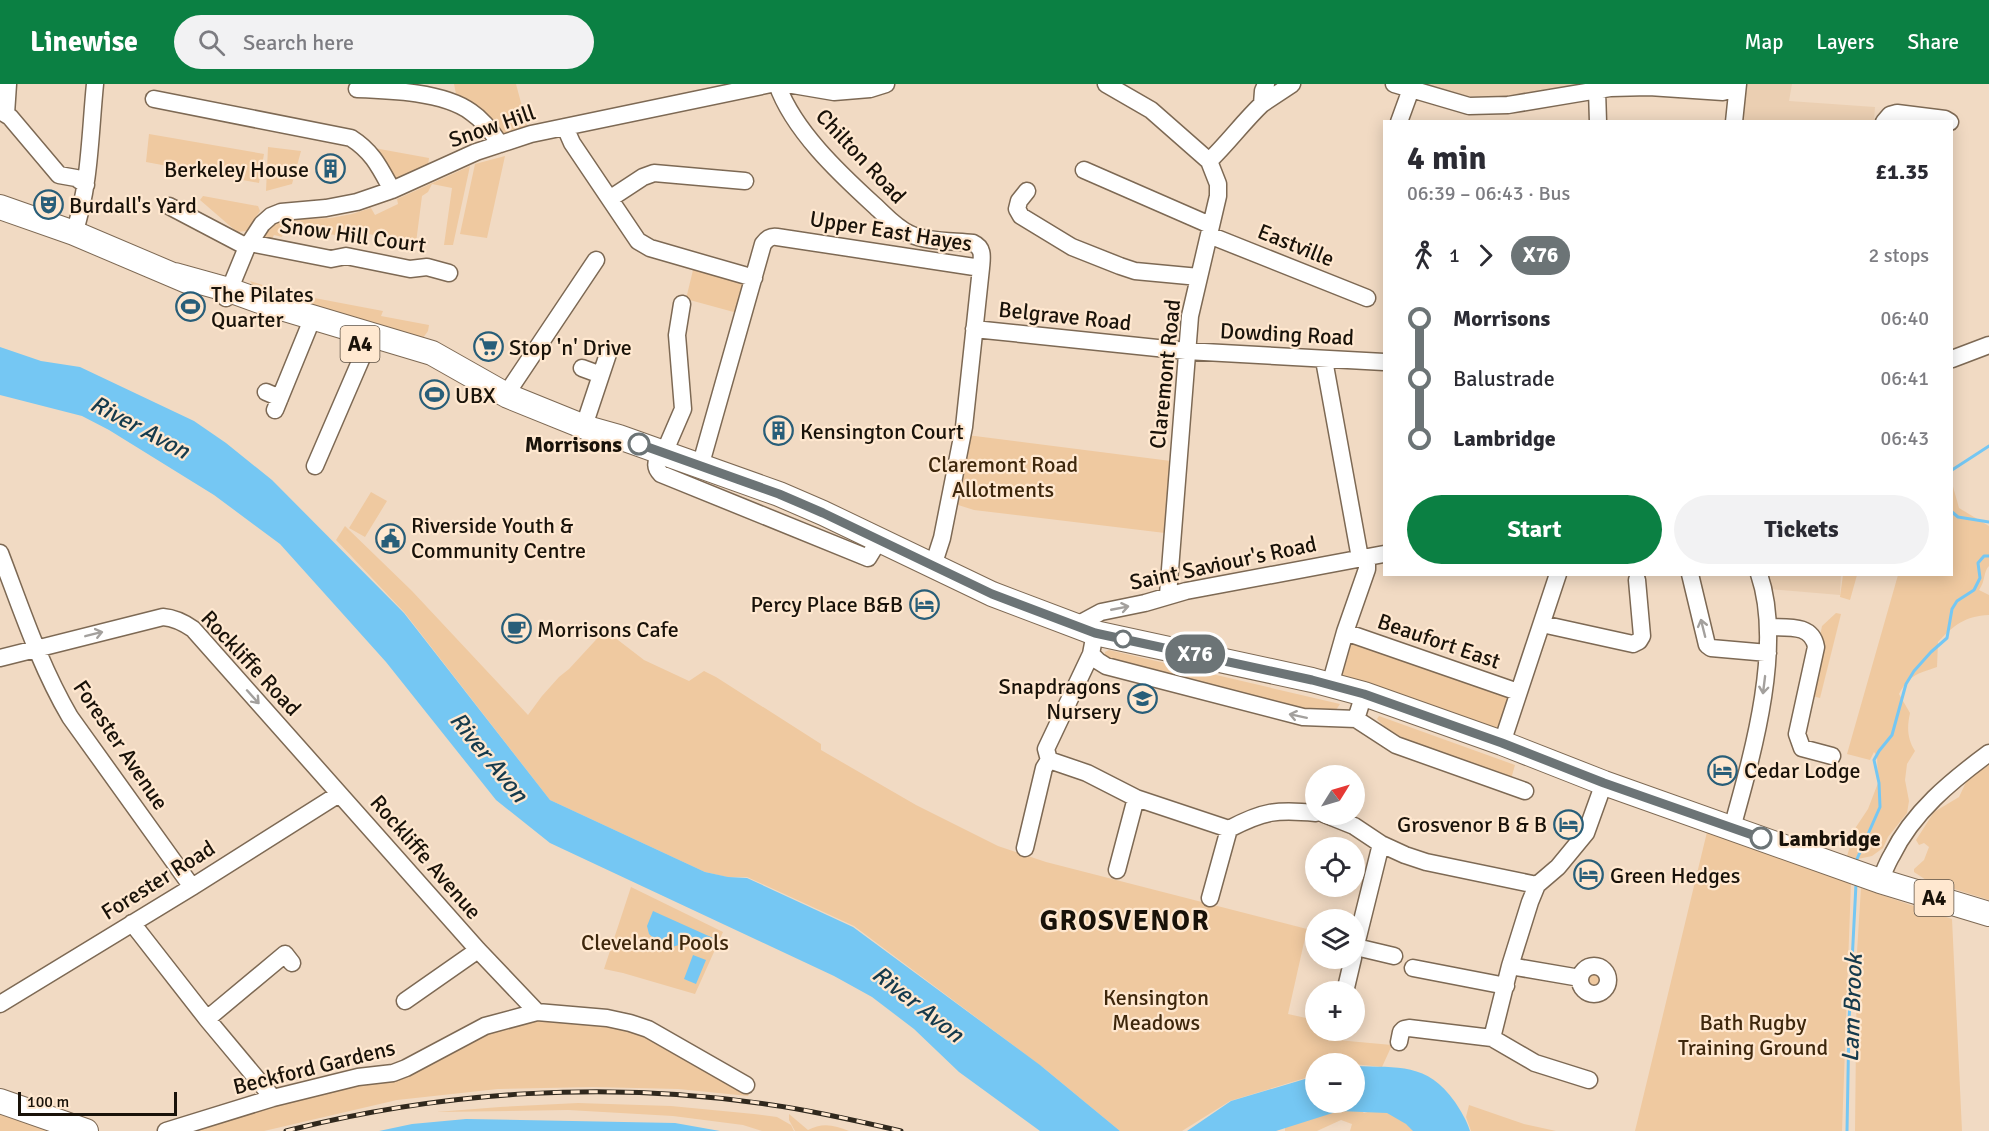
<!DOCTYPE html>
<meta charset="utf-8">
<style>
:root{--surface:#fff;--page:#f2f2f3;--text:#2b2b33;--muted:#7c7c81;--accent:#0b8043}
body{margin:0;font-family:Signika,sans-serif;background:var(--page);color:var(--text);height:100vh;display:flex;flex-direction:column;font-size:22px;white-space:nowrap}
*{box-sizing:border-box;margin:0}
p{font-size:20px;color:var(--muted)}
.icon{flex:none;width:33px;height:33px;fill:none;stroke:currentColor;stroke-width:2;stroke-linecap:round;stroke-linejoin:round}
.map{position:relative;flex:1;overflow:hidden}
.side{position:absolute;left:1383px;top:36px;width:570px;height:456px;display:flex;flex-direction:column;background:var(--surface);border-radius:0px;box-shadow:0 3px 15px #0003}
.side>*{flex:none}
.badge{padding:0 12px;border-radius:20px;font-size:21px;line-height:39px}
.needle{width:39px;rotate:53deg}
.tools{position:absolute;left:1305px;top:681px;display:grid;gap:12px}
.tools a{display:grid;place-items:center;width:60px;height:60px;border-radius:50%;background:var(--surface);box-shadow:0 3px 15px #0003;font-size:30px}
.scale{position:absolute;left:18px;bottom:15px;width:159px;box-sizing:border-box;padding-left:6px;border:3px solid #191209;border-top:0;font-size:16px;line-height:21px;white-space:nowrap;color:#191209;-webkit-text-stroke:4px #ffe8d0;paint-order:stroke}
.map>.badge{position:absolute;translate:-50% -50%;box-shadow:0 0 0 3px #fff}
.legs{display:flex;align-items:center;gap:9px;height:66px;padding:0 24px;font-size:20px}
.legs p{margin-inline-start:auto}
.summary{display:flex;align-items:center;justify-content:space-between;height:102px;padding:0 24px}
h1{font-size:33px;font-weight:700;line-height:45px}
.cta{display:flex;gap:12px;margin-top:auto;padding:12px 24px}
.cta a{flex:1;height:69px;border-radius:36px;background:var(--accent);color:#fff;font-size:24px;font-weight:700;line-height:69px;text-align:center}
.cta a+a{background:var(--page);color:var(--text)}
ul{padding:0 24px;list-style:none}
li{display:flex;align-items:center;gap:21px;height:60px;font-size:22px}
li i{display:grid;place-items:center;width:9px;height:100%;margin:0 8px;background:currentColor}
li i::after{content:'';width:15px;height:15px;margin:-8px;border:4px solid;border-radius:50%;background:var(--surface)}
li p{margin-inline-start:auto}
li:first-child i{background:linear-gradient(#0000 50%,currentColor 0)}
li:last-child i{background:linear-gradient(currentColor 50%,#0000 0)}
header{display:flex;align-items:center;gap:36px;box-sizing:border-box;height:84px;padding:0 30px;background:var(--accent);color:#fff}
header strong{font-size:28px}
nav{display:flex;gap:33px;margin-inline-start:auto;font-size:21px}
.search{width:420px;height:54px;background:var(--page);display:flex;align-items:center;gap:15px;box-sizing:border-box;padding:0 21px;border-radius:33px;color:var(--muted);font-size:22px}
.map>svg:first-child{display:block}
</style>
<header>
<strong>Linewise</strong>
<div class="search"><svg class="icon" aria-label="search" viewBox="0 0 24 24"><circle cx="10" cy="10" r="6"/><path d="M15 15l6 6"/></svg>Search here</div>
<nav><a>Map</a><a>Layers</a><a>Share</a></nav>
</header>
<div class="map">
<svg width="1989" height="1047" viewBox="0 0 1989 1047">
<rect width="100%" height="100%" fill="#f1dac3"/>
<path fill="#ebcfb2" d="M1424 0H1584L1523 10 1496 13 1468 12Z
M1745 0H1792L1789 17 1875 23 1874 37 1740 38Z
M1766 491H1841L1840 511 1769 505Z"/>
<path fill="#efc9a0" d="M454 0H516L528 45 502 53 457 15Z
M149 50 264 70 259 99 146 78Z
M268 63 301 67 292 100 266 107Z
M374 64 429 74 428 82 400 94H396Z
M505 72 487 154 460 150 475 80Z
M470 82 453 161H444L452 104 432 100 428 108 422 112 416 159 337 144 335 151 285 143 282 153 274 151 271 157 262 154 267 145 280 136 331 134 352 130 371 124 375 131 398 120 397 115Z
M203 112 258 122 260 127 247 147 237 148 200 116Z
M693 186 744 199 741 230 686 215Z
M250 197 288 209 383 227 381 232 429 241 428 247 423 254 312 223 253 202Z
M967 351 1171 377 1165 449 974 426 955 420Z
M1952 399 1959 424 1989 442V482C1983 488 1986 496 1979 506L1989 511V531C1965 532 1954 541 1938 558L1937 583C1917 590 1909 591 1899 610L1910 629C1907 643 1907 654 1915 667L1907 680 1905 696 1909 717 1907 729 1888 753 1883 764 1872 772 1858 775 1847 772 1856 743 1868 725 1878 699 1877 672 1874 668 1870 676 1847 670 1898 491 1952 490Z
M371 408 387 417 365 453 349 444Z
M345 442 412 507 528 631 542 612 559 593 569 585 605 546 644 576 689 597 704 587 716 593 821 660V666L916 721 998 762 1046 778 1307 845 1288 930 1315 936 1316 946 1329 947 1326 955 1392 961 1382 983 1354 980H1316L1315 991 1230 1017 1182 1047H1120L1045 985 854 842 747 793H727L705 788 550 716 404 528 336 456Z
M1843 491H1857L1850 516 1840 513Z
M1836 529 1841 530 1820 614 1808 611 1822 542Z
M1352 557 1510 613 1498 644 1342 592Z
M1109 566 1340 620 1334 629 1320 632 1111 578 1104 572 1105 568Z
M1379 632 1515 681 1511 695C1480 684 1396 659 1377 635Z
M1989 681V816L1926 796 1914 788V785L1924 776 1929 763 1924 759 1919 761 1916 756 1934 728 1959 713 1968 694Z
M1707 748 1851 798 1842 1047H1635Z
M631 803 723 848 695 910 623 889 604 885Z
M1861 804 1952 835 1962 1047H1855L1857 868Z
M1584 897a10 10 0 1 1 20 0a10 10 0 1 1-20 0Z
M537 933 636 945 749 1010 748 1012 678 1005 593 1003 498 1005 397 1016 264 1047H186L334 1005 487 948Z
M578 1019 671 1022 754 1030 777 1033 791 1041 794 1047H762L743 1041 673 1032 568 1026 436 1028 500 1023Z
M1353 1019 1364 1029C1387 1021 1401 1033 1419 1047H1350L1352 1040 1341 1036 1317 1047H1285V1038Z
M1469 1021 1524 1040 1556 1047H1471L1466 1033Z
M0 1028 53 1047H0Z
M789 1030 808 1046C822 1038 835 1041 849 1047H795L789 1036Z"/>
<path fill="#75c7f3" d="M0 263 41 277 80 283 194 337 226 359 272 396 404 529 550 716 705 788 728 793 747 794 853 843 1040 981 1120 1047H1040L959 988 914 945 872 913 834 892 550 759 496 716 386 578 280 460 214 411 109 346 82 332 0 311Z
M653 827 713 854 707 867 688 859 671 863 662 862 649 850 647 842Z
M693 871 706 876 696 900 684 895Z
M1355 982C1398 984 1427 978 1455 1018 1461 1027 1467 1037 1470 1047H1413L1406 1040 1387 1029 1339 1027 1276 1047H1187L1231 1017 1315 992 1316 1018H1354Z
M466 1035 675 1039 720 1047H379L412 1040Z"/>
<g fill="none" stroke-linecap="round" stroke-linejoin="round">
<path stroke="#75c7f3" stroke-width="3" d="M1952 386 1989 362
M1952 428 1958 433 1989 438
M1857 775 1880 723 1879 699 1874 676 1879 667 1892 651 1906 600 1914 587 1931 568 1947 554 1952 525 1957 517 1974 506 1980 494 1978 479 1984 472H1989
M1847 1047 1849 937 1856 800"/>
<defs>
<path id="minor" d="M777 0C793 46 839 89 874 121 885 131 896 144 910 150 926 158 955 157 973 159 984 164 982 173 981 184
M787 0 834 8 870 5 886 0
M1106 0 1151 26 1209 77 1218 100V112L1190 232 1168 511
M1394 0 1469 22 1508 21 1610 4 1649 3 1723 8 1729 6 1736 0
M357 5C390 6 444 8 471 28 483 36 492 48 500 60
M1597 6 1598 38
M154 15 351 54C373 68 380 84 392 106
M1262 20 1292 0
M0 27 10 33 59 91 76 94 86 101
M6 30 8 0
M1399 38 1411 5
M1734 38 1738 0
M1884 38 1890 31 1897 29 1945 35 1950 38
M565 43 572 59 638 157 650 164 754 194
M1209 77C1228 59 1243 38 1262 20L1263 7 1266 0
M1084 86 1210 141
M1027 107 1019 117 1017 125 1021 132 1072 163 1120 182 1135 187 1199 193
M611 114 643 93 654 89 745 97
M169 122 247 163
M74 149C90 102 90 50 95 0
M1209 151 1367 214
M250 159 331 175 346 172 410 185 427 183 449 189
M226 214 247 163 262 140 271 132 281 128 326 124 357 118 392 106 476 68 531 50 771 0
M974 245 1186 267 1384 278
M1952 275 1989 261
M1324 276 1360 474
M582 284 601 291
M266 308 280 314
M508 312 511 303 596 176
M275 326 313 233
M584 342 608 270
M660 368C657 377 653 382 661 390L868 474 879 456
M664 369 683 325 677 251 682 220
M315 382 372 250
M700 383 763 160C767 155 770 152 777 153L981 184 964 343 942 454 933 482
M0 469C21 524 40 582 70 633L192 803
M1690 490 1707 561 1711 564 1768 569
M1542 540 1633 560 1639 557 1642 552 1637 496
M1075 542 1101 528 1145 519 1186 507 1384 470
M1768 543C1786 544 1812 539 1816 563L1797 650 1802 664 1832 672
M1345 548 1518 608
M1095 549 1091 570 1098 577 1106 582 1303 633 1356 635
M0 574 163 533C175 534 183 538 193 545L478 866 537 928
M1330 601 1345 548 1367 485V473
M1364 610 1356 635 1396 661 1525 707
M1502 659 1558 490
M1049 676 1087 689 1136 714 1229 745C1263 727 1277 725 1316 729
M1049 676 1046 665 1091 570
M1324 730 1354 742 1381 760 1405 771 1426 778 1537 801
M1732 744C1752 672 1784 563 1759 490
M1025 764 1044 684 1049 676
M1117 786 1136 714
M1880 797C1884 788 1887 779 1892 771 1913 728 1951 697 1989 669
M1210 814 1229 745
M132 839 207 935 273 1014
M1356 863 1394 872
M1354 869 1381 760
M1580 896a14 14 0 1 1 28 0a14 14 0 1 1-28 0Z
M1510 882 1580 894
M1413 884 1506 902
M1345 908 1353 874
M405 917 478 866
M0 920 192 803 339 710
M207 935 285 870 292 879
M1492 954 1510 882 1530 818 1537 801 1558 783 1586 749 1604 699
M1399 958 1401 948 1404 945 1409 944 1492 954 1535 979 1589 996
M166 1047 273 1014 358 993 393 989 406 984 485 942 537 928 607 934 630 939 648 945 746 1001"/>
<path id="highway" d="M0 123 74 149 187 197
M175 191 229 206 268 220 432 269 508 312 587 344 619 353 779 410 823 429 992 510 1095 549 1312 596 1364 610 1502 659 1604 699 1880 797 1989 830
M0 1017 86 1047"/>
</defs>
<use href="#minor" stroke="#7d6954" stroke-width="19"/>
<use href="#highway" stroke="#7d6954" stroke-width="26"/>
<use href="#minor" stroke="#fff" stroke-width="16"/>
<use href="#highway" stroke="#fff" stroke-width="24"/>
<defs>
<path id="rail" d="M286 1047C443 1007 612 996 772 1021 815 1027 858 1037 901 1047"/>
</defs>
<use href="#rail" stroke="#30281d" stroke-width="5"/>
<use href="#rail" stroke="#ffe8d0" stroke-width="3" stroke-dasharray="9" stroke-linecap="butt"/>
</g>
<defs><path id="oneway-shaft" d="M-6 0H5M1.5-3L5.5 0L1.5 3" fill="none" stroke-width="1.6" stroke-linecap="round" stroke-linejoin="round" transform="scale(1.5)"/></defs>
<g stroke="#a3a09d">
<use href="#oneway-shaft" transform="translate(1120 524) rotate(-11)"/>
<use href="#oneway-shaft" transform="translate(1703 544) rotate(-104)"/>
<use href="#oneway-shaft" transform="translate(94 550) rotate(-14)"/>
<use href="#oneway-shaft" transform="translate(1764 601) rotate(97)"/>
<use href="#oneway-shaft" transform="translate(253 613) rotate(48)"/>
<use href="#oneway-shaft" transform="translate(1298 632) rotate(-168)"/>
</g>
<g fill="none" stroke-linecap="round" stroke-linejoin="round">
<defs>
<path id="line-1" d="M639 360 779 410 823 429 992 510 1095 549 1312 596 1364 610 1502 659 1604 699 1761 754"/>
</defs>
<use href="#line-1" stroke="#fff" stroke-width="14"/>
<use href="#line-1" stroke="#6c7476" stroke-width="9"/>
</g>
<defs>
<symbol id="building-ring" viewBox="-11 -11 22 22"><circle r="9.5" fill="#ffe8d0" stroke="#285e79" stroke-width="1.5"/><path d="M-4-6H4V6H1V3H-1V6H-4ZM-2.5-4.3h1.7v1.8h-1.7ZM.8-4.3h1.7v1.8H.8ZM-2.5-1h1.7V.8h-1.7ZM.8-1h1.7V.8H.8Z" fill="#285e79"/></symbol>
<symbol id="theatre-ring" viewBox="-11 -11 22 22"><circle r="9.5" fill="#ffe8d0" stroke="#285e79" stroke-width="1.5"/><path d="M-5-5.5Q0-4 5-5.5V0Q5 5 0 6Q-5 5-5 0ZM-3.3-2.5H-1v1.5H-3.3ZM1-2.5H3.3v1.5H1ZM-2.8 1Q0 5.5 2.8 1Z" fill="#285e79"/></symbol>
<symbol id="stadium-ring" viewBox="-11 -11 22 22"><circle r="9.5" fill="#ffe8d0" stroke="#285e79" stroke-width="1.5"/><path d="M0-5a6.5 5 0 1 0 0 10a6.5 5 0 1 0 0-10ZM-3.5-1.8h7v3.6h-7Z" fill="#285e79"/></symbol>
<symbol id="supermarket-ring" viewBox="-11 -11 22 22"><circle r="9.5" fill="#ffe8d0" stroke="#285e79" stroke-width="1.5"/><path d="M-6-5.5h2.5l.6 2H6L4.5 2H-2.5L-4.4-4H-6ZM-1.5 3.2a1.3 1.3 0 1 0 .1 0ZM3 3.2a1.3 1.3 0 1 0 .1 0Z" fill="#285e79"/></symbol>
<symbol id="civic-ring" viewBox="-11 -11 22 22"><circle r="9.5" fill="#ffe8d0" stroke="#285e79" stroke-width="1.5"/><path d="M-.6-6.5H3V-4.5H.6V-3L4-1V1h2V6H-6V1h2V-1L-.6-3ZM-1.2 2.5V6h2.4V2.5Z" fill="#285e79"/></symbol>
<symbol id="hotel-ring" viewBox="-11 -11 22 22"><circle r="9.5" fill="#ffe8d0" stroke="#285e79" stroke-width="1.5"/><path d="M-6-4.5h1.5V1H6V5H4.5V3h-9V5H-6ZM-4 0a1.8 1.8 0 1 1 3.6 0ZM.5 0V-2.5h3Q6-2.5 6 0Z" fill="#285e79"/></symbol>
<symbol id="cafe-ring" viewBox="-11 -11 22 22"><circle r="9.5" fill="#ffe8d0" stroke="#285e79" stroke-width="1.5"/><path d="M-5.5-4.5H6V0H3Q3 3.5 0 3.5H-2.5Q-5.5 3.5-5.5 0ZM3-3.2v2h1.7v-2ZM-6 4.5H4V6H-6Z" fill="#285e79"/></symbol>
<symbol id="school-ring" viewBox="-11 -11 22 22"><circle r="9.5" fill="#ffe8d0" stroke="#285e79" stroke-width="1.5"/><path d="M0-5L7-2L0 1L-7-2ZM-4 1L0 2.5L4 1V4Q0 6-4 4Z" fill="#285e79"/></symbol>
</defs>
<g fill-rule="evenodd">
<use href="#building-ring" x="314" y="68" width="33" height="33"/>
<use href="#theatre-ring" x="32" y="104" width="33" height="33"/>
<use href="#stadium-ring" x="174" y="206" width="33" height="33"/>
<use href="#supermarket-ring" x="472" y="246" width="33" height="33"/>
<use href="#stadium-ring" x="418" y="294" width="33" height="33"/>
<use href="#building-ring" x="762" y="330" width="33" height="33"/>
<use href="#civic-ring" x="374" y="438" width="33" height="33"/>
<use href="#hotel-ring" x="908" y="504" width="33" height="33"/>
<use href="#cafe-ring" x="500" y="528" width="33" height="33"/>
<use href="#school-ring" x="1126" y="598" width="33" height="33"/>
<use href="#hotel-ring" x="1706" y="670" width="33" height="33"/>
<use href="#hotel-ring" x="1552" y="724" width="33" height="33"/>
<use href="#hotel-ring" x="1572" y="774" width="33" height="33"/>
</g>
<g fill="#fff" stroke="#6c7476" stroke-width="3">
<circle cx="639" cy="360" r="10"/>
<circle cx="1123" cy="555" r="8"/>
<circle cx="1761" cy="754" r="10"/>
</g>
<g text-anchor="middle" dominant-baseline="central" stroke-width="4.5" stroke-linejoin="round" paint-order="stroke">
<g fill="#ffe8d0" stroke="#5e5245" stroke-width="1.5">
<rect x="340.5" y="242" width="39" height="36" rx="4.5"/>
<rect x="1914.5" y="796" width="39" height="36" rx="4.5"/>
</g>
<g font-size="21" font-weight="bold" fill="#191209">
<text x="360" y="260">A4</text>
<text x="1934" y="814">A4</text>
</g>
<g font-size="22" fill="#191209" stroke="#ffe8d0">
<text transform="translate(492 42) rotate(-19)">Snow Hill</text>
<text transform="translate(861 72) rotate(47)">Chilton Road</text>
<text transform="translate(891 147) rotate(9)">Upper East Hayes</text>
<text transform="translate(353 151) rotate(8)">Snow Hill Court</text>
<text transform="translate(1296 161) rotate(22)">Eastville</text>
<text transform="translate(1065 232) rotate(6)">Belgrave Road</text>
<text transform="translate(1287 250) rotate(3)">Dowding Road</text>
<text transform="translate(1165 290) rotate(-84)">Claremont Road</text>
<text transform="translate(1223 479) rotate(-12)">Saint Saviour's Road</text>
<text transform="translate(1439 557) rotate(19)">Beaufort East</text>
<text transform="translate(251 579) rotate(47)">Rockliffe Road</text>
<text transform="translate(121 661) rotate(56)">Forester Avenue</text>
<text transform="translate(426 773) rotate(49)">Rockliffe Avenue</text>
<text transform="translate(158 796) rotate(-32)">Forester Road</text>
<text transform="translate(314 983) rotate(-14)">Beckford Gardens</text>
</g>
<g font-size="22" fill="#191209" stroke="#ffe8d0" text-anchor="start">
<text x="309" y="85" text-anchor="end">Berkeley House</text>
<text x="69" y="121">Burdall's Yard</text>
<text x="211" y="210">The Pilates<tspan x="211" dy="25">Quarter</tspan></text>
<text x="509" y="263">Stop 'n' Drive</text>
<text x="455" y="311">UBX</text>
<text x="800" y="347">Kensington Court</text>
<text x="411" y="441">Riverside Youth &amp;<tspan x="411" dy="25">Community Centre</tspan></text>
<text x="903" y="520" text-anchor="end">Percy Place B&amp;B</text>
<text x="537" y="545">Morrisons Cafe</text>
<text x="1121" y="602" text-anchor="end">Snapdragons<tspan x="1121" dy="25">Nursery</tspan></text>
<text x="1744" y="686">Cedar Lodge</text>
<text x="1547" y="740" text-anchor="end">Grosvenor B &amp; B</text>
<text x="1610" y="791">Green Hedges</text>
</g>
<g font-size="22" font-weight="bold" fill="#191209" stroke="#ffe8d0" text-anchor="end">
<text x="622" y="360">Morrisons</text>
<text x="1778" y="754" text-anchor="start">Lambridge</text>
</g>
<g font-size="22" fill="#3e270c" stroke="#ffe8d0">
<text x="1003" y="380">Claremont Road<tspan x="1003" dy="25">Allotments</tspan></text>
<text x="655" y="858">Cleveland Pools</text>
<text x="1156" y="913">Kensington<tspan x="1156" dy="25">Meadows</tspan></text>
<text x="1753" y="938">Bath Rugby<tspan x="1753" dy="25">Training Ground</tspan></text>
</g>
<g font-size="24" font-style="italic" fill="#153a4c" stroke="#ffe8d0">
<text transform="translate(140 343) rotate(28)">River Avon</text>
<text transform="translate(489 673) rotate(51)">River Avon</text>
<text transform="translate(918 920) rotate(38)">River Avon</text>
<text transform="translate(1852 924) rotate(-88)">Lam Brook</text>
</g>
<g font-size="28" font-weight="bold" letter-spacing="1.5" fill="#191209" stroke="#ffe8d0">
<text x="1125" y="837">GROSVENOR</text>
</g>
</g>
</svg>
<div class="tools">
<a><svg class="needle" viewBox="-14 -14 28 28"><path d="M0-13l5 13h-10z" fill="#e53935"/><path d="M0 13l5-13h-10z" fill="#7c7c81"/></svg></a>
<a><svg class="icon" aria-label="locate" viewBox="0 0 24 24"><circle cx="12" cy="12" r="6"/><path d="M12 2v4M12 18v4M2 12h4M18 12h4"/></svg></a>
<a><svg class="icon" aria-label="layers" viewBox="0 0 24 24"><path d="M12 4l9 5-9 5-9-5zM3 14l9 5 9-5"/></svg></a>
<a>+</a>
<a>−</a>
</div>
<div class="scale">100 m</div>
<b class="badge" style="left:1195px;top:570px;background:#6c7476;color:#fff">X76</b>
<section class="side">
<div class="summary"><div><h1>4 min</h1><p>06:39 – 06:43 · Bus</p></div><b>£1.35</b></div>
<div class="legs"><svg class="icon" aria-label="walk" viewBox="0 0 24 24"><circle cx="13" cy="4" r="2"/><path d="M13 8l-2 6 4 7M11 14l-3 7M7 12l3-4h3l4 4"/></svg>1<svg class="icon" aria-label="forward" viewBox="0 0 24 24"><path d="M9 5l7 7-7 7"/></svg><b class="badge" style="background:#6c7476;color:#fff">X76</b><p>2 stops</p></div>
<ul>
<li><i style="color:#6c7476"></i><b>Morrisons</b><p>06:40</p></li>
<li><i style="color:#6c7476"></i><span>Balustrade</span><p>06:41</p></li>
<li><i style="color:#6c7476"></i><b>Lambridge</b><p>06:43</p></li>
</ul>
<div class="cta"><a>Start</a><a>Tickets</a></div>
</section>
</div>
